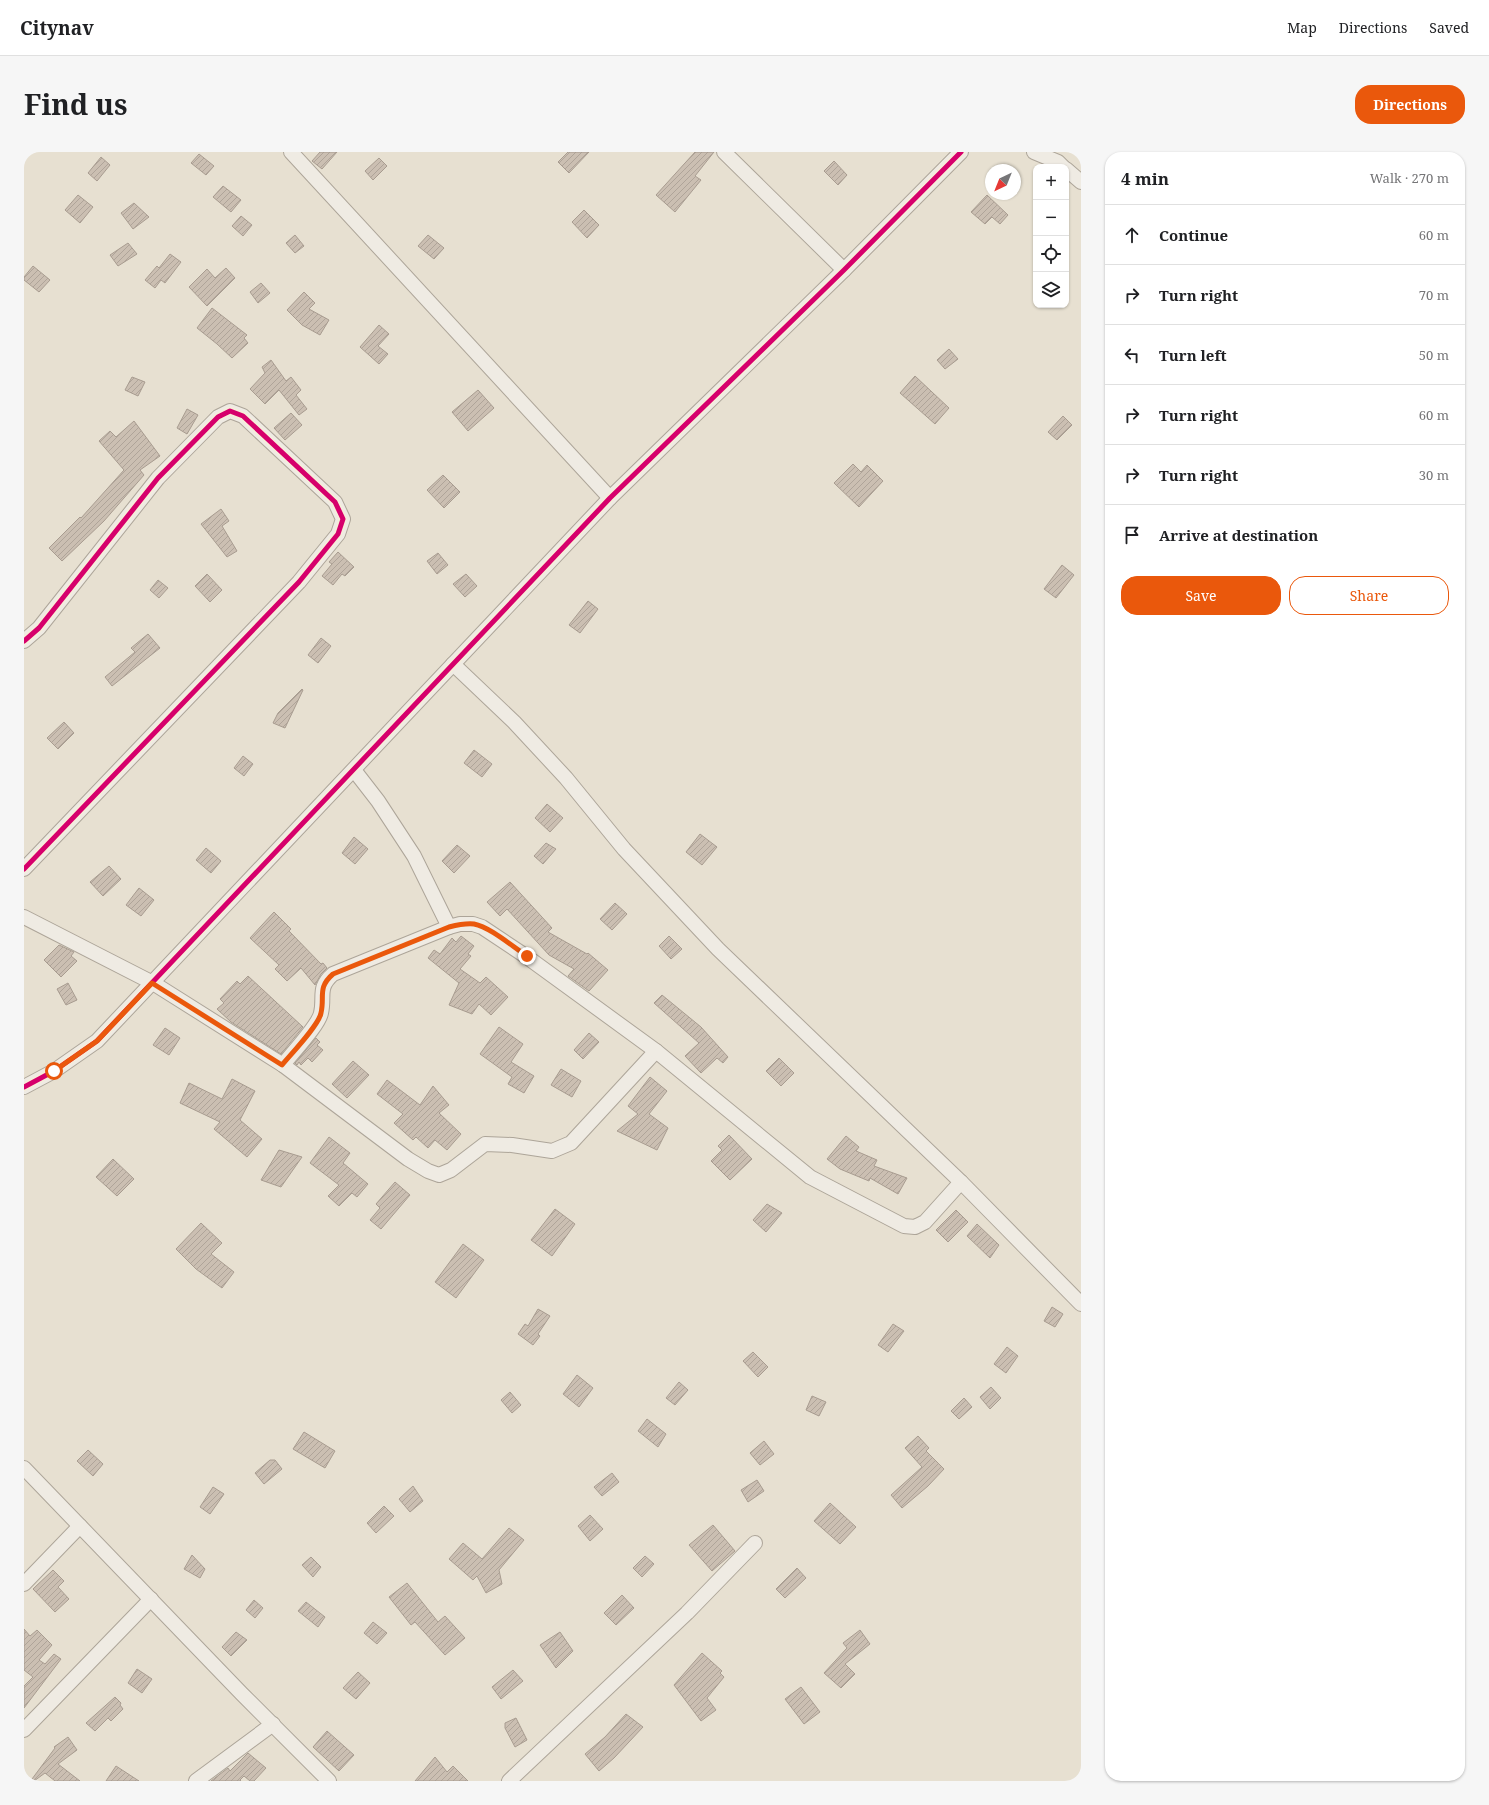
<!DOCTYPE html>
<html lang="en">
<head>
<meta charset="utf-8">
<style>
	:root { --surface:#fff; --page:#f6f6f6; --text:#202124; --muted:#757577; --line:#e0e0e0; --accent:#ea580c }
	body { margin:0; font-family:"Noto Serif",serif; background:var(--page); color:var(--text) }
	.controls { position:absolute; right:12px; top:12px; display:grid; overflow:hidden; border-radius:8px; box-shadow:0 1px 3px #0004 }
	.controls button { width:36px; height:36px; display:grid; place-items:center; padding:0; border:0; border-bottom:1px solid var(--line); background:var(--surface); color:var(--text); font:20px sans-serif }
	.compass { position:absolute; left:961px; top:12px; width:36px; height:36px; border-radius:50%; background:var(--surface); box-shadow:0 1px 3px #0004; rotate:223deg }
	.stop { position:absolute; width:12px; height:12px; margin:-9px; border:3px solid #ea580c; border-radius:50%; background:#fff }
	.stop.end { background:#ea580c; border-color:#fff; box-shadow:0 1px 4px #0008 }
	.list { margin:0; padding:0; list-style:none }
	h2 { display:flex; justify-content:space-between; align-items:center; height:52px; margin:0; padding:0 16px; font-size:17px }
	h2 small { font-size:13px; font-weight:400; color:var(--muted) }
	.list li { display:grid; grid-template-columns:26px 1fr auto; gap:12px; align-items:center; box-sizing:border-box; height:60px; padding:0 16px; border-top:1px solid var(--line) }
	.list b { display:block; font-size:15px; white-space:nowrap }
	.list em { font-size:13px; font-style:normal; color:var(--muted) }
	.actions { display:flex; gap:8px; padding:12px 16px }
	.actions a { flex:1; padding:9px 0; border:1px solid var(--accent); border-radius:16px; text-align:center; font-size:14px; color:var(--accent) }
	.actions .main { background:var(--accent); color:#fff }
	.icon { flex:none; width:22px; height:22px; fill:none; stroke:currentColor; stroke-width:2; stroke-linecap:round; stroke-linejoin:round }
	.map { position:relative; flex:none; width:1057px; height:1629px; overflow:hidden; border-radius:16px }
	header { display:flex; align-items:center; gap:24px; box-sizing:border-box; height:56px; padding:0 20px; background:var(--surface); border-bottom:1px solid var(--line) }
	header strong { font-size:19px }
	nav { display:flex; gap:22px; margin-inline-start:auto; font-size:14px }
	.intro { display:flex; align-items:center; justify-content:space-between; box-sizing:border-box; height:96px; padding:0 24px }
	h1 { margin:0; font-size:28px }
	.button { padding:10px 18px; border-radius:16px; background:var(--accent); color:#fff; font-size:14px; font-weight:700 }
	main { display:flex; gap:24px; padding:0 24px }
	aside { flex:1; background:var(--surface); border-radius:16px; box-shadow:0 1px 3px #0004 }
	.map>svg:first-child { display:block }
	.building { fill:url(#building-hatch); stroke:#a89c90 }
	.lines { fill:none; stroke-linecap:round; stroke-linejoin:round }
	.minor-casing { stroke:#ada599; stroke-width:16 }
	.minor { stroke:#efebe3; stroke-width:14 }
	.cycleway-casing { stroke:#f7eed8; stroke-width:8 }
	.cycleway { stroke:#d6006c; stroke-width:5 }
	.route { stroke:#ea580c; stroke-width:5 }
</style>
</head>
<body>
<header>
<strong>Citynav</strong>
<nav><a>Map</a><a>Directions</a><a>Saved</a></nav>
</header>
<div class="intro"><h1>Find us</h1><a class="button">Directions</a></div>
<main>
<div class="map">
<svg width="1057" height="1629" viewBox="0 0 1057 1629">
	<defs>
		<pattern id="building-hatch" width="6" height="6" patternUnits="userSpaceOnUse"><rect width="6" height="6" fill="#cbbfb2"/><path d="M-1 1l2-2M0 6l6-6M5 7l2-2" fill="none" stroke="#afa499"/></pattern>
	</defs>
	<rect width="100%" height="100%" fill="#e7e0d1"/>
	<g class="building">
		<path d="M 296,0 L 313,0 L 298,17 L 288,9 Z"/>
		<path d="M 544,0 L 565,0 L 545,21 L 534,10 Z"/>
		<path d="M 671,0 L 690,0 L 671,24 L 677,28 L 651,60 L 632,43 Z"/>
		<path d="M 175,2 L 190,14 L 182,23 L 167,11 Z"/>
		<path d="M 77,5 L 86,13 L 73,29 L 64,21 Z"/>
		<path d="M 355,6 L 363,14 L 349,28 L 341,19 Z"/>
		<path d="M 810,9 L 823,23 L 814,33 L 800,19 Z"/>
		<path d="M 199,34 L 217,48 L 207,60 L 189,45 Z"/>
		<path d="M 54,43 L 69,55 L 56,71 L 41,58 Z"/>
		<path d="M 963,43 L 984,63 L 976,72 L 968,65 L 961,72 L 947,60 Z"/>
		<path d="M 110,51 L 125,65 L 109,77 L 97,61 Z"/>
		<path d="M 560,58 L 575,73 L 563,86 L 548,70 Z"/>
		<path d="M 217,64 L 228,73 L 219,84 L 208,74 Z"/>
		<path d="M 271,83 L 280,94 L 271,101 L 262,91 Z"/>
		<path d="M 404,83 L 420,96 L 410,107 L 394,94 Z"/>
		<path d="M 104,91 L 113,102 L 94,114 L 86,103 Z"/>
		<path d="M 146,102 L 157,110 L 141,131 L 137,128 L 131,136 L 121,128 L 133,114 L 135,116 Z"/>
		<path d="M 9,114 L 26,128 L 15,140 L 0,128 L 0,125 Z"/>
		<path d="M 202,116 L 211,126 L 183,154 L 165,135 L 183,117 L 191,126 Z"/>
		<path d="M 237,131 L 246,141 L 234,151 L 226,140 Z"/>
		<path d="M 280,140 L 291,151 L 285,157 L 305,168 L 296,183 L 278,173 L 263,158 Z"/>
		<path d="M 188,156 L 223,183 L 220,186 L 224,191 L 208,206 L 193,192 L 173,176 Z"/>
		<path d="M 355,173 L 365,182 L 354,194 L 364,202 L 355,212 L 336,195 Z"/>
		<path d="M 925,197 L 934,207 L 921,217 L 913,208 Z"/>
		<path d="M 247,208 L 262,229 L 267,225 L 277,238 L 272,243 L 283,257 L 275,263 L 255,238 L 241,252 L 226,237 L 241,221 L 238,215 Z"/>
		<path d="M 891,224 L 925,256 L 911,272 L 876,241 Z"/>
		<path d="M 108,225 L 121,230 L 114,244 L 101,238 Z"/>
		<path d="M 454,238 L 470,256 L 444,279 L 428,260 Z"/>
		<path d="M 163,257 L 174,263 L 163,282 L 153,276 Z"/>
		<path d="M 267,261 L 278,273 L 261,288 L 250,276 Z"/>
		<path d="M 1039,264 L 1048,273 L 1033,288 L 1024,280 Z"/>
		<path d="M 110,269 L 136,304 L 116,318 L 120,323 L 80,369 L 38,409 L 25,396 L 56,365 L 57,366 L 100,318 L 75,289 L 86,279 L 92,285 Z"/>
		<path d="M 829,312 L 837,320 L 843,313 L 859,329 L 835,355 L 810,331 Z"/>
		<path d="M 419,323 L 436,340 L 420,356 L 403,338 Z"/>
		<path d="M 197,357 L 205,369 L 198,374 L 213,399 L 203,405 L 177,372 Z"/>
		<path d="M 314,400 L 330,415 L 321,424 L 318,422 L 309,433 L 298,424 L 308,412 L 305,410 Z"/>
		<path d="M 414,401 L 424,413 L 413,422 L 403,409 Z"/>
		<path d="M 1038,413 L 1050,423 L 1032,446 L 1020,437 Z"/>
		<path d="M 183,422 L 198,438 L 186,450 L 171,434 Z"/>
		<path d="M 442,422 L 453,434 L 441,445 L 429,432 Z"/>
		<path d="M 134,428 L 144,436 L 135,446 L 126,438 Z"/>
		<path d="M 564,449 L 574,457 L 556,481 L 545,473 Z"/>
		<path d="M 124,482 L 136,496 L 88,534 L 81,525 L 111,500 L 107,496 Z"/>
		<path d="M 297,486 L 307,494 L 294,511 L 284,503 Z"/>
		<path d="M 278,537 L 279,538 L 261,576 L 249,571 L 254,561 Z"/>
		<path d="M 40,570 L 50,581 L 34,597 L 23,586 Z"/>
		<path d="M 450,598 L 468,612 L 458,625 L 440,611 Z"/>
		<path d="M 219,604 L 229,612 L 220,624 L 210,616 Z"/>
		<path d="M 523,652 L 539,666 L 526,680 L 511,666 Z"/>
		<path d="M 676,682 L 693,695 L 678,713 L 662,700 Z"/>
		<path d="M 330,685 L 344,697 L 331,712 L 318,701 Z"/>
		<path d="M 522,691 L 532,697 L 519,712 L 510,704 Z"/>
		<path d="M 433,693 L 446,704 L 430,721 L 418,709 Z"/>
		<path d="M 182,696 L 197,709 L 187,721 L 172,708 Z"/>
		<path d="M 85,714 L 97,727 L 79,744 L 66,730 Z"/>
		<path d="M 486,730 L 528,776 L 524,780 L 563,802 L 564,801 L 584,818 L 565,839 L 544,824 L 550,817 L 525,803 L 483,757 L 476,764 L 463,750 Z"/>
		<path d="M 115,736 L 130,748 L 117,764 L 102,753 Z"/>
		<path d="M 591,751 L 603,762 L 588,778 L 576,767 Z"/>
		<path d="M 250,760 L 267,777 L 265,779 L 297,812 L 299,811 L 303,816 L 297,822 L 291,833 L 277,816 L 263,829 L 251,817 L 255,813 L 226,786 Z"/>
		<path d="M 437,784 L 450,794 L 444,802 L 447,804 L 436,817 L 456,831 L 462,825 L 484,845 L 467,863 L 455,852 L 448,862 L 425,853 L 435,831 L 404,806 L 410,798 L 416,802 L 428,786 L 432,790 Z"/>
		<path d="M 645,784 L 658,797 L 647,807 L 635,794 Z"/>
		<path d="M 35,793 L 50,800 L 47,804 L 53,809 L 37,825 L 20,808 Z"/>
		<path d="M 224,824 L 279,875 L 257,902 L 207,870 L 193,857 L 200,851 L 196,847 L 213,829 L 216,832 Z"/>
		<path d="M 44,831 L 53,848 L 42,853 L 33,837 Z"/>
		<path d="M 638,843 L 677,875 L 704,905 L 699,911 L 693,906 L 677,921 L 661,904 L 675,891 L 630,851 Z"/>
		<path d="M 475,875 L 499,892 L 487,910 L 510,924 L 500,941 L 484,932 L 488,925 L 456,902 Z"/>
		<path d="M 141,876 L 156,886 L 145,903 L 129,893 Z"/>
		<path d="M 565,881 L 575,890 L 559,907 L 550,898 Z"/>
		<path d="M 292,886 L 296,890 L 293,893 L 299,898 L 288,910 L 284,906 L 277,913 L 275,910 L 273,913 L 271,911 Z"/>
		<path d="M 755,906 L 770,921 L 757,934 L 742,919 Z"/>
		<path d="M 329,909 L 345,923 L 323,946 L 308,932 Z"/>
		<path d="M 537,917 L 557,929 L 548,945 L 527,933 Z"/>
		<path d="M 626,925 L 643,939 L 625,962 L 644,976 L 633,998 L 593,979 L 614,962 L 604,954 Z"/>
		<path d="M 208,927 L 231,939 L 216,968 L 238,987 L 223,1005 L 190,977 L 196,970 L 156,951 L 165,931 L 198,947 Z"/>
		<path d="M 363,928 L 396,953 L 409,934 L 425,953 L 415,961 L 437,982 L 423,998 L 411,988 L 404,996 L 392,985 L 389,988 L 370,971 L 379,962 L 353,942 Z"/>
		<path d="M 705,983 L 728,1007 L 706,1028 L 687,1009 L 698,998 L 694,994 Z"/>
		<path d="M 822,984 L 835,995 L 832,999 L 853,1008 L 850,1014 L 883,1026 L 874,1042 L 846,1026 L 845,1029 L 816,1017 L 803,1007 Z"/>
		<path d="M 305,985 L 326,1001 L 319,1011 L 344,1032 L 333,1045 L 328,1041 L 315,1054 L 304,1044 L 315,1033 L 286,1011 Z"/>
		<path d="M 255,998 L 278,1005 L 257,1035 L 237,1028 Z"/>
		<path d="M 89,1007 L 110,1027 L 93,1044 L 72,1025 Z"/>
		<path d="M 371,1030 L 386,1043 L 357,1077 L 346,1068 L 356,1056 L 352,1052 Z"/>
		<path d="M 743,1052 L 758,1061 L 742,1080 L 729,1068 Z"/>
		<path d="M 531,1057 L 551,1072 L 528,1104 L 507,1088 Z"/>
		<path d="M 932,1058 L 944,1070 L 924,1090 L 912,1078 Z"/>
		<path d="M 177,1071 L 198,1091 L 187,1102 L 210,1120 L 198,1136 L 172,1117 L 152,1097 Z"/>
		<path d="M 953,1072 L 975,1093 L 966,1106 L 943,1084 Z"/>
		<path d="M 439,1092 L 460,1108 L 432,1146 L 411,1130 Z"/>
		<path d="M 1028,1155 L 1039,1162 L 1031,1175 L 1020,1169 Z"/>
		<path d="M 514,1157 L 526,1164 L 514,1182 L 516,1184 L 509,1193 L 494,1182 L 501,1172 L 504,1174 Z"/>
		<path d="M 869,1172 L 880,1179 L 864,1200 L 854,1193 Z"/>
		<path d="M 983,1195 L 994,1204 L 982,1221 L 970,1212 Z"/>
		<path d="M 729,1200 L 744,1215 L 734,1225 L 719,1209 Z"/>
		<path d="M 553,1223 L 569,1236 L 555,1255 L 539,1242 Z"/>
		<path d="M 655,1230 L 664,1238 L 651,1253 L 642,1246 Z"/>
		<path d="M 967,1235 L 977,1246 L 966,1257 L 956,1245 Z"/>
		<path d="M 486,1240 L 497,1253 L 488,1261 L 477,1248 Z"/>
		<path d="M 788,1244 L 802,1250 L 795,1264 L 782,1258 Z"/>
		<path d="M 940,1246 L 948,1255 L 935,1267 L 927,1259 Z"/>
		<path d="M 623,1267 L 642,1282 L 634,1295 L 614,1279 Z"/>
		<path d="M 280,1280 L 311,1299 L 301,1316 L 269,1297 Z"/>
		<path d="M 894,1284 L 905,1296 L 902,1299 L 920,1317 L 904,1334 L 878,1356 L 867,1343 L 898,1315 L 881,1296 Z"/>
		<path d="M 740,1289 L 750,1302 L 736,1313 L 726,1301 Z"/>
		<path d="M 64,1298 L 79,1312 L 69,1324 L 53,1309 Z"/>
		<path d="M 246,1308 L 251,1308 L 258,1317 L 240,1332 L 231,1321 Z"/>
		<path d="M 588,1321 L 595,1330 L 578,1344 L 570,1335 Z"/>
		<path d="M 733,1328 L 740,1339 L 724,1350 L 717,1338 Z"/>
		<path d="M 389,1334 L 399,1349 L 386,1360 L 375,1347 Z"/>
		<path d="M 189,1335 L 200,1342 L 186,1362 L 176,1355 Z"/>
		<path d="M 806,1351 L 832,1375 L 816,1392 L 790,1369 Z"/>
		<path d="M 360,1354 L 370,1364 L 352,1381 L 343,1371 Z"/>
		<path d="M 566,1363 L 579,1377 L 566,1389 L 554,1374 Z"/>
		<path d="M 689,1373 L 711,1399 L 688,1419 L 665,1393 Z"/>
		<path d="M 485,1376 L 500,1388 L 475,1418 L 478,1432 L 462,1441 L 453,1424 L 449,1428 L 425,1407 L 439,1391 L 458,1407 Z"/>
		<path d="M 168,1403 L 181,1417 L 176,1426 L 160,1417 Z"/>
		<path d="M 621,1404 L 630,1412 L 618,1425 L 609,1416 Z"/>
		<path d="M 287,1405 L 297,1415 L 289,1425 L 278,1413 Z"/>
		<path d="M 773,1416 L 782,1426 L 761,1446 L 752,1437 Z"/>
		<path d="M 29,1418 L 40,1429 L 34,1435 L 45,1447 L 31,1460 L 9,1437 Z"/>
		<path d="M 383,1431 L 414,1470 L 421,1464 L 441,1486 L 421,1503 L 391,1470 L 387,1473 L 365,1445 Z"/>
		<path d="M 598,1443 L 610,1456 L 592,1473 L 580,1461 Z"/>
		<path d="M 230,1448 L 239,1456 L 231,1466 L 222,1458 Z"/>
		<path d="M 282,1450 L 301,1465 L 294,1475 L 274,1459 Z"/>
		<path d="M 349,1470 L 363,1481 L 353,1492 L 340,1481 Z"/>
		<path d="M 0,1477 L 6,1484 L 13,1478 L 28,1493 L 15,1508 L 21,1512 L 30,1502 L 37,1507 L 0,1556 L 0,1534 L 9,1525 L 0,1518 Z"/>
		<path d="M 836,1478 L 846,1492 L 821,1512 L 831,1522 L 817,1536 L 800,1521 L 823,1496 L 819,1491 Z"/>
		<path d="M 212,1480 L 223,1488 L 207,1504 L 198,1495 Z"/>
		<path d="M 536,1480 L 549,1499 L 532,1516 L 516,1493 Z"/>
		<path d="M 678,1501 L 698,1519 L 696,1521 L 700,1525 L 683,1546 L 692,1558 L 677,1569 L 650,1533 Z"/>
		<path d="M 113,1517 L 128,1527 L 118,1541 L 104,1531 Z"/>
		<path d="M 489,1518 L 499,1529 L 477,1547 L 468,1535 Z"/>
		<path d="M 334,1520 L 346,1531 L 332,1547 L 319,1536 Z"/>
		<path d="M 777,1535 L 796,1560 L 780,1572 L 761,1547 Z"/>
		<path d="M 91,1545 L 97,1551 L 96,1553 L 99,1557 L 87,1569 L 84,1566 L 71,1579 L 62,1571 Z"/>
		<path d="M 602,1562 L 619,1575 L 590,1606 L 575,1619 L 561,1602 L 581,1585 Z"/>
		<path d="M 492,1566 L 503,1588 L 491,1595 L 481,1576 L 481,1571 Z"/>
		<path d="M 303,1579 L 330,1603 L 315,1619 L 289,1595 Z"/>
		<path d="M 44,1585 L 53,1598 L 34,1612 L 56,1629 L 31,1629 L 21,1621 L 10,1629 L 8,1627 L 31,1596 L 30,1595 Z"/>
		<path d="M 224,1601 L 242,1616 L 230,1629 L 226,1629 L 220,1624 L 216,1628 L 217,1629 L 187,1629 L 204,1616 L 206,1619 Z"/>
		<path d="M 411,1605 L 423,1620 L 429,1614 L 444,1629 L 391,1629 Z"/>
		<path d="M 92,1614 L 115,1629 L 82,1629 Z"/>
	</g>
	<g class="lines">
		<defs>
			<g id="minor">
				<path d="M 267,0 L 586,346"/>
				<path d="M 700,0 L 820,118"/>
				<path d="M 1010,0 L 1034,10 L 1039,15"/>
				<path d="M 1042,17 L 1057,30"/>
				<path d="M 0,489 L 15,476 L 134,326 L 194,265 L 206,259 L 219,264 L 311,350 L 319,367 L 314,382 L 275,430 L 0,717"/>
				<path d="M 429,512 L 490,570 L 542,626 L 600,697 L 694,797 L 937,1030 L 1057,1152"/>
				<path d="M 330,618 L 354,649 L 390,704 L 425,775"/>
				<path d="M 0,765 L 129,831 L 259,913 L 384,1007 L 404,1019 L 415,1023 L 427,1018 L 461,992 L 488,993 L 528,999 L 547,991 L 632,899"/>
				<path d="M 259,913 C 267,902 295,873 297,861 C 301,844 293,836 309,822 L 425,775 L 436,772 L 449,772 L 458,775 L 503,805 L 632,899 L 786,1025 L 880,1074 L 891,1075 L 901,1070 L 937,1030"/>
				<path d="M 0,935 L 30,919 L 73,889 L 586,346 L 820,118 L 937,0"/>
				<path d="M 0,1316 L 218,1542 L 305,1629"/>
				<path d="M 0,1432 L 56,1374"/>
				<path d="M 0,1578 L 127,1447"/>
				<path d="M 172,1629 L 249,1572"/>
				<path d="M 485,1629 L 663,1461 L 731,1391"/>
			</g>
		</defs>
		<use href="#minor" class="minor-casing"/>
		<use href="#minor" class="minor"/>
		<defs>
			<g id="cycleway">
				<path d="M 0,489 L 15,476 L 134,326 L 194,265 L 206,259 L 219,264 L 311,350 L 319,367 L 314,382 L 275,430 L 0,717"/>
				<path d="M 0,935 L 30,919 L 73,889 L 586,346 L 820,118 L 937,0"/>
			</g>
		</defs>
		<use href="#cycleway" class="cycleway-casing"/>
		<use href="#cycleway" class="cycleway"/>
	</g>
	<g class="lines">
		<path class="route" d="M 30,919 L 73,889 L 128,831 L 258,913 C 267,902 295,873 297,861 C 301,844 293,836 309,822 L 425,775 C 433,773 441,771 450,772 C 466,775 489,795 503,804"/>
	</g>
</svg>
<div class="controls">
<button>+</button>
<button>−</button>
<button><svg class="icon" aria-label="locate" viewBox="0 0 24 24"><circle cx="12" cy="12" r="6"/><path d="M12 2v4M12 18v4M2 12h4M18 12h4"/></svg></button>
<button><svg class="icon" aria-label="layers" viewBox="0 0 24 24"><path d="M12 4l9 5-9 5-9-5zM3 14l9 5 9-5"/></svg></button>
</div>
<svg class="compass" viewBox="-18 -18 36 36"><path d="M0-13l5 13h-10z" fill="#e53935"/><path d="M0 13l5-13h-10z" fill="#757577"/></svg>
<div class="stop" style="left:30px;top:919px"></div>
<div class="stop end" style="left:503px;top:804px"></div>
</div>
<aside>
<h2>4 min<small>Walk · 270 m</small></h2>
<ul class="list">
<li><svg class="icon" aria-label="ahead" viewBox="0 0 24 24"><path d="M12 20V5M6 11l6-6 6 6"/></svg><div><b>Continue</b></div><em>60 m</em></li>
<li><svg class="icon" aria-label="right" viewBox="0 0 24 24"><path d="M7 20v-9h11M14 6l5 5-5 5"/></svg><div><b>Turn right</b></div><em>70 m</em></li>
<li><svg class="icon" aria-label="left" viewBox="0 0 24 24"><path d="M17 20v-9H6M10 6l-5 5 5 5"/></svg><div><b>Turn left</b></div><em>50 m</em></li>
<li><svg class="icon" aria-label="right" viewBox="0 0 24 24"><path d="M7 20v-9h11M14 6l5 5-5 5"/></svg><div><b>Turn right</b></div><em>60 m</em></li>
<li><svg class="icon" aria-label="right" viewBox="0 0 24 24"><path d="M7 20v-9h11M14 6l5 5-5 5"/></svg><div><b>Turn right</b></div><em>30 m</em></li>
<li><svg class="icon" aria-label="arrive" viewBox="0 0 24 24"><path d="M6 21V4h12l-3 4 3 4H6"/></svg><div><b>Arrive at destination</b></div></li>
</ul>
<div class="actions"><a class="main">Save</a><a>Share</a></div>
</aside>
</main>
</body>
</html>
